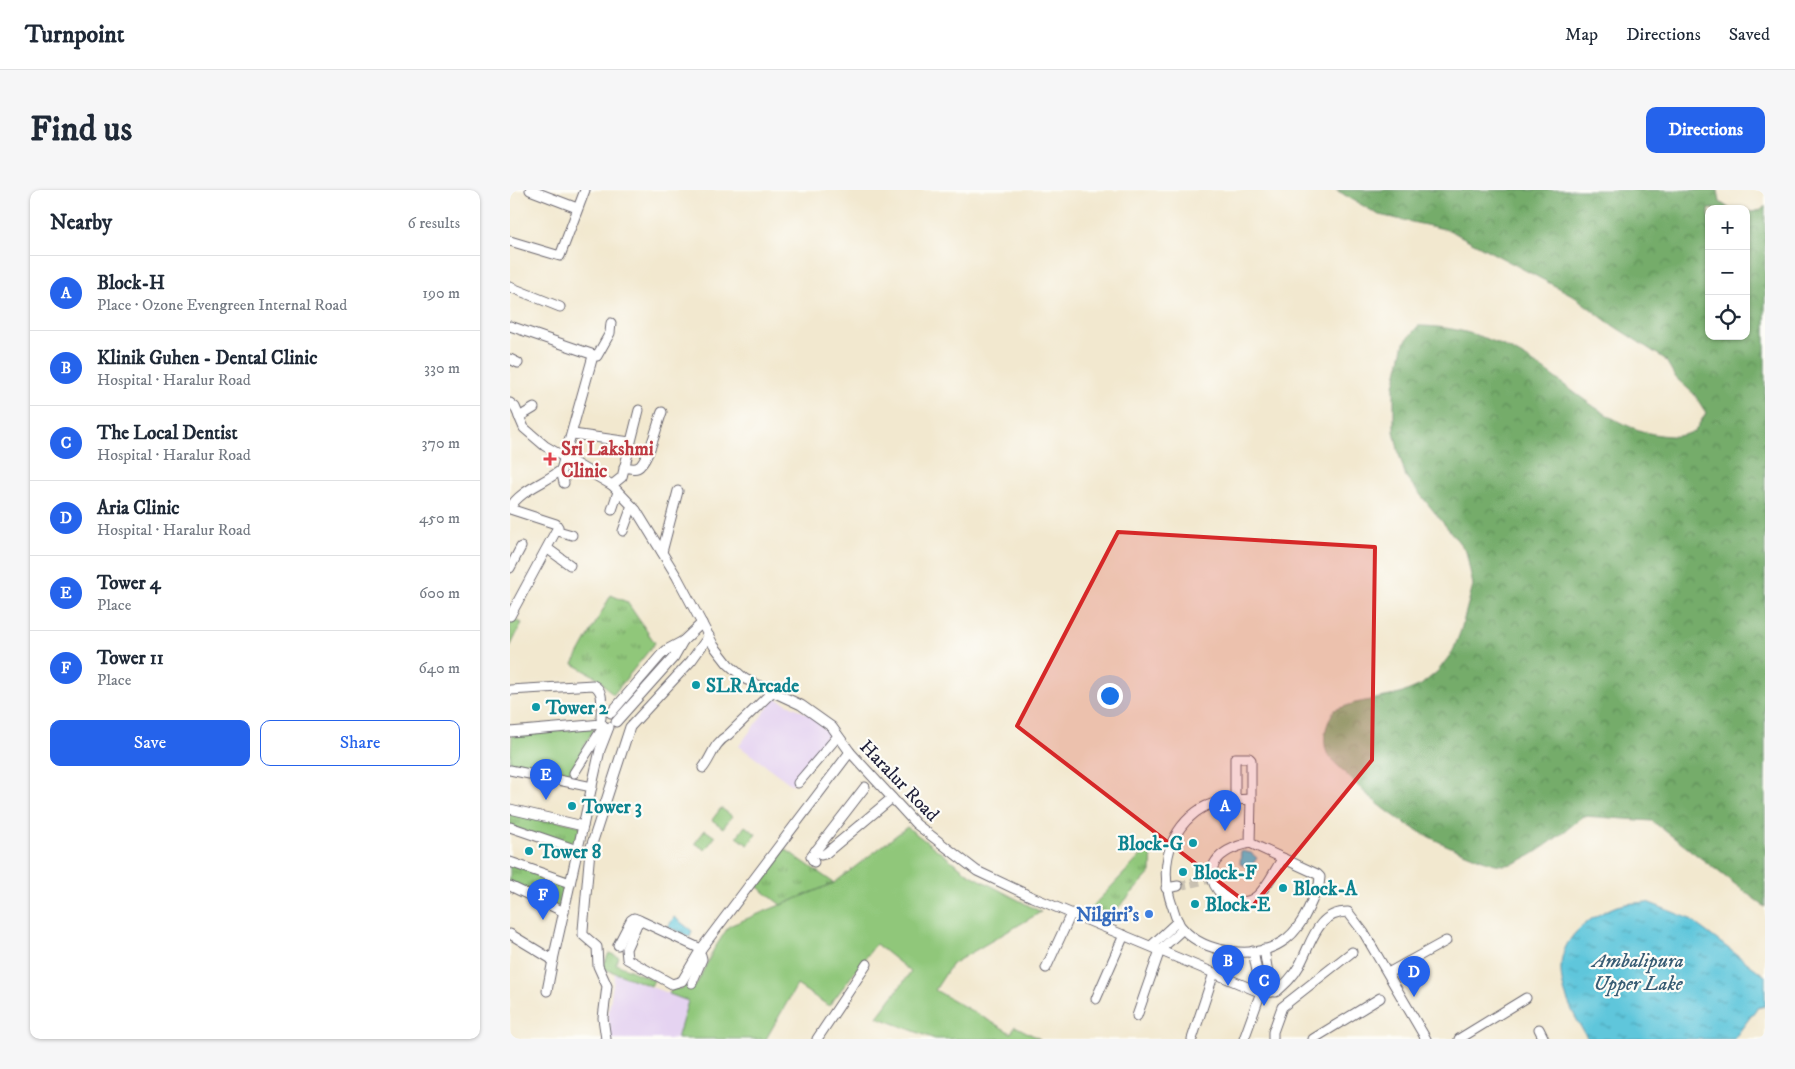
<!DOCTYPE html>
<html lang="en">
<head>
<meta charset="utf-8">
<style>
	:root { --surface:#fff; --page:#f6f6f7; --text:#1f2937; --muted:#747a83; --line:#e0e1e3; --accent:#2563eb }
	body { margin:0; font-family:"IM FELL DW Pica",serif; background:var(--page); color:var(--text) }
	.controls { position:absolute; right:15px; top:15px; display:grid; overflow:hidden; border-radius:10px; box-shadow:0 1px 4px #0004 }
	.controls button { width:45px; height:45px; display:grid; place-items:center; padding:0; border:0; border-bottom:1px solid var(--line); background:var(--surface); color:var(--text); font:25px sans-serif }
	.you { position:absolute; left:599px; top:505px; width:18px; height:18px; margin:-12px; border:4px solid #fff; border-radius:50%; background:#1a73e8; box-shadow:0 0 0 8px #1a73e833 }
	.badge { display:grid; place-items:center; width:32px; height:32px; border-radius:50%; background:var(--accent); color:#fff; font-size:16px; font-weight:700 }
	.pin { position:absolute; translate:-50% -41px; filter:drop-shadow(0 1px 2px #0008) }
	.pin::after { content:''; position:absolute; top:26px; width:18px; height:15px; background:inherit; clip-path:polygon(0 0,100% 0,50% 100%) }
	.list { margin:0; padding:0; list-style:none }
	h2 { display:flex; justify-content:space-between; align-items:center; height:65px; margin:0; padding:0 20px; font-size:21px }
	h2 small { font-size:16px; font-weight:400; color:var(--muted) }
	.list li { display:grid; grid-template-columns:32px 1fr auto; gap:15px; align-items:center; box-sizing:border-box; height:75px; padding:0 20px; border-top:1px solid var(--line) }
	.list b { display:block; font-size:19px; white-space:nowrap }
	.list p { margin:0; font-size:16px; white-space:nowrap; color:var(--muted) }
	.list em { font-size:16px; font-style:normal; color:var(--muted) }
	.actions { display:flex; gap:10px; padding:15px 20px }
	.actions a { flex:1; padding:11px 0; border:1px solid var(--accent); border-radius:10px; text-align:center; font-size:18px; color:var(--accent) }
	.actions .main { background:var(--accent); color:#fff }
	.icon { flex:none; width:28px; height:28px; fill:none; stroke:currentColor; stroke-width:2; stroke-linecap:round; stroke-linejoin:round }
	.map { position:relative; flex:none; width:1255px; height:849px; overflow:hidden; border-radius:10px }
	header { display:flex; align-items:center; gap:30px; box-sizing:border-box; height:70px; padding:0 25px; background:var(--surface); border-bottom:1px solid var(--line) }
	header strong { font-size:24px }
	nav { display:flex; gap:28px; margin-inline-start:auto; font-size:18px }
	.intro { display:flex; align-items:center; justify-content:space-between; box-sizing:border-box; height:120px; padding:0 30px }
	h1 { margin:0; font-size:35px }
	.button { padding:12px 22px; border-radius:10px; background:var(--accent); color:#fff; font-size:18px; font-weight:700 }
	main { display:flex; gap:30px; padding:0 30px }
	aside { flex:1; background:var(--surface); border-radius:10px; box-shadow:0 1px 4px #0004 }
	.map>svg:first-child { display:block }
	.built { fill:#e5d3f1 }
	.green { fill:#90c77a; stroke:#59745a }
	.forest { fill:url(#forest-crowns); stroke:#4b6752 }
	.park { fill:url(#park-tufts); stroke:#59745a }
	.water { fill:url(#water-ripples); stroke:#40748b }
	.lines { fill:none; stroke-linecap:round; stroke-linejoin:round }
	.minor-tunnel { stroke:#c8c0b1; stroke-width:9; stroke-dasharray:9 4.5; stroke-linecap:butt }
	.minor-casing { stroke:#6b676f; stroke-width:11 }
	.minor { stroke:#fff; stroke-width:9 }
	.marked { fill:#d62828; fill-opacity:0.2; stroke:#d62828; stroke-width:4; stroke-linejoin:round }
	.health-dot { fill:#e0444e; stroke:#fdfcf7; stroke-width:2 }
	.culture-dot { fill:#0f9aa8; stroke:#fdfcf7; stroke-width:2 }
	.shop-dot { fill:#3f7fe0; stroke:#fdfcf7; stroke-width:2 }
	.labels { text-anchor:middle; stroke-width:4.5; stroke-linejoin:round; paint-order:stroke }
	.health-label { font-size:19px; font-weight:bold; fill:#be3a42; stroke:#fdfcf7; text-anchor:start }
	.culture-label { font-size:19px; font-weight:bold; fill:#0d838f; stroke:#fdfcf7; text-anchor:start }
	.street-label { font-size:19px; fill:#22223b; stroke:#fdfcf7 }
	.shop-label { font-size:19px; font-weight:bold; fill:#366cbe; stroke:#fdfcf7; text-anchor:end }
	.water-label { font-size:20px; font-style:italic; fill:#375b73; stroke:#fdfcf7 }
</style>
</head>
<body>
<header>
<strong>Turnpoint</strong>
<nav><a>Map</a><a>Directions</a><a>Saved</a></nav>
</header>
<div class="intro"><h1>Find us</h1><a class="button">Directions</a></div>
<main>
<aside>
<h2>Nearby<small>6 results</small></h2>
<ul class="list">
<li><span class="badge">A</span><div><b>Block-H</b><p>Place · Ozone Evengreen Internal Road</p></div><em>190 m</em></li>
<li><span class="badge">B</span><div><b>Klinik Guhen - Dental Clinic</b><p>Hospital · Haralur Road</p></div><em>330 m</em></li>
<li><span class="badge">C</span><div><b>The Local Dentist</b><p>Hospital · Haralur Road</p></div><em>370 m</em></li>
<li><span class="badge">D</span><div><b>Aria Clinic</b><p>Hospital · Haralur Road</p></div><em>450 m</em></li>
<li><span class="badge">E</span><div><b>Tower 4</b><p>Place</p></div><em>600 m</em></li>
<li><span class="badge">F</span><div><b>Tower 11</b><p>Place</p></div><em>640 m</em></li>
</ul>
<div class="actions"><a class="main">Save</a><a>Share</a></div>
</aside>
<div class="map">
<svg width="1255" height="849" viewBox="0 0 1255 849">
	<defs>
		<pattern id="forest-crowns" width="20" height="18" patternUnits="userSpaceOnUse" patternTransform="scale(1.25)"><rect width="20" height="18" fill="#74ac6a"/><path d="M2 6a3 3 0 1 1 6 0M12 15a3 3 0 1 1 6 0" fill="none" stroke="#5f8c58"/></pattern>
		<pattern id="park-tufts" width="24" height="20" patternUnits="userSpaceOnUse" patternTransform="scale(1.25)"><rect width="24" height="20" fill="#90c77a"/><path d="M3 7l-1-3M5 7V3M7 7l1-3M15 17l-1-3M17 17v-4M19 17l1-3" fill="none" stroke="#75a165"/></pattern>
		<pattern id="water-ripples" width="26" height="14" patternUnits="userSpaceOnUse" patternTransform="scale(1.25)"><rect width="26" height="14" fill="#5ec6db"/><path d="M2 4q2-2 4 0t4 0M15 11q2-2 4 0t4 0" fill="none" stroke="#4da0b3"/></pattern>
	</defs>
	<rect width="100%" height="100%" fill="#fdfcf7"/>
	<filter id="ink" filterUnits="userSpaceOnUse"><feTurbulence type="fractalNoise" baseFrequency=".02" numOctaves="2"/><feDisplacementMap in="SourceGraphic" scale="10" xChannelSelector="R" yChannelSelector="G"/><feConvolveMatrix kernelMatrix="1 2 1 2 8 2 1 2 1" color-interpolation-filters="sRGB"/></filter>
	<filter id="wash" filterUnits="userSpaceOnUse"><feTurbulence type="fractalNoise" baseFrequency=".0096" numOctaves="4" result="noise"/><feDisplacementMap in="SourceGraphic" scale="20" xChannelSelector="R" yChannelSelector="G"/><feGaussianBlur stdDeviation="1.12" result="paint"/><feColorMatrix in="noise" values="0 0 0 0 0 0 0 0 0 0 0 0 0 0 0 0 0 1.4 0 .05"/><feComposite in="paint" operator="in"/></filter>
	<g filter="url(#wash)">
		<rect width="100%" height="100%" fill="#f2e8cf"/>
		<g class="built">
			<path d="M 265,508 L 300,525 L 319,543 L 282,595 L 229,556 Z"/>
			<path d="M 105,783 L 178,811 L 167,849 L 101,849 L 98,825 Z"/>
		</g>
		<g class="green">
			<path d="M 0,428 L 12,433 L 0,457 Z"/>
			<path d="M 85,537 L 57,587 L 0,575 L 2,545 Z"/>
			<path d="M 211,618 L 222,626 L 213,638 L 202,630 Z"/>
			<path d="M 235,636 L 246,644 L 238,655 L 227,647 Z"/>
			<path d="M 397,637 L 459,684 L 531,722 L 442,774 L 425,800 L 501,843 L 505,836 L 530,849 L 425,849 L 367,827 L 401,782 L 366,754 L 319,816 L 287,795 L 256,849 L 167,849 L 178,811 L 159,804 L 162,798 L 171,799 L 178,794 L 185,797 L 204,759 L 219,736 L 324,693 Z"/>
			<path d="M 195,640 L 205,647 L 195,660 L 185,653 Z"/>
			<path d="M 99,763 L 109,767 L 106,774 L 144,790 L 141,796 L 92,778 Z"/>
		</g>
		<path class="forest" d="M 826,0 L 1208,0 L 1210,12 L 1220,19 L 1199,19 L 1199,146 L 1236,146 L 1236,23 L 1251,20 L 1255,16 L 1255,717 L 1142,631 L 1074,626 C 1057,639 1016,675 994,675 C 982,675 968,668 958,664 C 908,645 872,622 835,583 C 830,577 820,570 817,563 C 811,547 817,534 824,520 L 845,513 L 890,504 L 911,495 L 928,481 L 943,461 L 951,440 L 963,395 L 956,361 L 896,287 L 889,264 L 884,241 L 884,196 L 894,153 L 908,136 C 947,136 983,148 1016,168 C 1062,196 1105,245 1162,246 C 1169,247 1178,243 1184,242 L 1196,223 L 1184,204 L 1166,188 L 1155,169 L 1099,133 L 1064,106 L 939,40 L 869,25 Z"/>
		<g class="park">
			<path d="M 101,405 L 117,412 L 145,453 L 103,505 L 88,488 L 63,474 Z"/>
			<path d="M 0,620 L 71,636 L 66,659 L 0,636 Z"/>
			<path d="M 642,654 L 641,682 L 599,728 L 578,721 Z"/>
			<path d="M 272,657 L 324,693 L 271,715 L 244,694 Z"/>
			<path d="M 0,674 L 59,693 L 53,719 L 0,694 Z"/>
		</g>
		<g class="water">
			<path d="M 731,661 L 741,663 L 747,668 L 740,678 L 730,674 Z"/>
			<path d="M 1137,712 L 1178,728 L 1255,786 L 1255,816 L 1247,818 L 1224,849 L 1078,849 C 1066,829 1052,806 1051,781 C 1049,748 1079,727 1107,716 C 1116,713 1128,713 1137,712 Z"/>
			<path d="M 164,727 L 182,741 L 180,747 L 158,737 Z"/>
		</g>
	</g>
	<g filter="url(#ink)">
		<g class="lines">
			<path class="minor-tunnel" d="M 668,696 L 700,689"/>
			<defs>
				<g id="minor">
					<path d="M 20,0 L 67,18"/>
					<path d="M 0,51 L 50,66 L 75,0"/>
					<path d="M 0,97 L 50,117"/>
					<path d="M 0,136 L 87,166 L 100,143 L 101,133"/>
					<path d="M 0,169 L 8,173"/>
					<path d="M 0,213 L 5,217 L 14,238 L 35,256 L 102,295 L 126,320 L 167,387 L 204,456 L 218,474 L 235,489 L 291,515 L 322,537 L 340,562 L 406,634 L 467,681 L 522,707 L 747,801 L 766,802 C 775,794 783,787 789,776 C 802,753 806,722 838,722 L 854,743 L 916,849"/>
					<path d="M 9,227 L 24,218"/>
					<path d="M 63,244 L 120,252"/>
					<path d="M 114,277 C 120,278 126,280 130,276 C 140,267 147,235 152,222"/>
					<path d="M 51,280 L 54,293"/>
					<path d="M 102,295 L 112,287 L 129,220"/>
					<path d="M 0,318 C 10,300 35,293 51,280 L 83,166"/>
					<path d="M 0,319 L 46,334 L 48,337 L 0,426"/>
					<path d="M 102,320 L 108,302"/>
					<path d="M 48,341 L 62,345"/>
					<path d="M 113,341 L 122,316"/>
					<path d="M 38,359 L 60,375"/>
					<path d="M 152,362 L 168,301"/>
					<path d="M 0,378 L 11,357"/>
					<path d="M 0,500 L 83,495 C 95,500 91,516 91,528"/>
					<path d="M 101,523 L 151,465 L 158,459 L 173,451"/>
					<path d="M 106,532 L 164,467 L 173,451 L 192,433"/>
					<path d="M 0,542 L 92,534"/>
					<path d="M 193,578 C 203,565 203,554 218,545 L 262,502"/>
					<path d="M 0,580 L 82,597"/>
					<path d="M 64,583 L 94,536"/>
					<path d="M 288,593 L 328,546"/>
					<path d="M 741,609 L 740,653 L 807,684 L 810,687 L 809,695 C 800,714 792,740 772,752 C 744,770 695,763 673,739 C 667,733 665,725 663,718 C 650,684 655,646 686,622 C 701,610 722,610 741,609 Z"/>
					<path d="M 725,610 L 725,568 L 739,568 L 741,570 L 741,609"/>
					<path d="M 0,619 L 73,636"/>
					<path d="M 0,637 L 67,660"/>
					<path d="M 740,653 C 666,669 717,731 747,706 C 758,697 765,679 773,668"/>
					<path d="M 305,661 L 311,665 L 315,664 L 382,608"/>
					<path d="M 0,672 L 60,693"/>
					<path d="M 304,672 L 301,667 L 355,597"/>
					<path d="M 0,696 L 54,722"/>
					<path d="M 656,698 L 668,696"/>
					<path d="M 129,730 L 191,759 L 172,791 L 162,794 L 117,769 L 116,759 Z"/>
					<path d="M 0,744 L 43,770 L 90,560 L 99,537"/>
					<path d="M 108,755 L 121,730 L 124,728 L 129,730"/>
					<path d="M 641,756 L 668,731"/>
					<path d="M 191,759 L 340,562"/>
					<path d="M 754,759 L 761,802"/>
					<path d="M 536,778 L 561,724"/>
					<path d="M 878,783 L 936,751"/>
					<path d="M 182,793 L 192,769 L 191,765"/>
					<path d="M 37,801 L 43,770"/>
					<path d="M 586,809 L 614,745"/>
					<path d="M 627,826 L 650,760 L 673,739"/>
					<path d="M 1029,839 L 1034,849"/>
					<path d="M 96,849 L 93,828 L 97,796 L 88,776 L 87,757 L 73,745 L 73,740 L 80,660 L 120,537 L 181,471 L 199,446"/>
					<path d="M 307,849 L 357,774"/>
					<path d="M 682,849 L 704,783"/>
					<path d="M 734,849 L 751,802 L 743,761"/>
					<path d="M 763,849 L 763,842 L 772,817 L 842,762"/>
					<path d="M 803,849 L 870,808"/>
					<path d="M 949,849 L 1016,808"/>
				</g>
			</defs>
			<use href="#minor" class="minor-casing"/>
			<use href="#minor" class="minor"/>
		</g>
	</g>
	<path class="marked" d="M 608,342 L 865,357 L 862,570 L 742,717 L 507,536 Z"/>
	<path class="health-dot" d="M37.5 261.5h5v5h5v5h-5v5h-5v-5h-5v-5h5z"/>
	<g class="culture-dot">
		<circle cx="186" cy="495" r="5"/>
		<circle cx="26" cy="517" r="5"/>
		<circle cx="62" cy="616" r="5"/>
		<circle cx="683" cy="653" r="5"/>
		<circle cx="19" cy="661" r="5"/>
		<circle cx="673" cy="682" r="5"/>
		<circle cx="773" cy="698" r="5"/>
		<circle cx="685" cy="714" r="5"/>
	</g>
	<circle class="shop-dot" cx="639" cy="724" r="5"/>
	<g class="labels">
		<g class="health-label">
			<text x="51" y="265">Sri Lakshmi<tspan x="51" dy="22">Clinic</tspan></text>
		</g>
		<g class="culture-label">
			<text x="196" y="502">SLR Arcade</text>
			<text x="36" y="524">Tower 2</text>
			<text x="72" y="623">Tower 3</text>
			<text x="673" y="660" text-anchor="end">Block-G</text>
			<text x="29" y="668">Tower 8</text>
			<text x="683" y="689">Block-F</text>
			<text x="783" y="705">Block-A</text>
			<text x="695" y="721">Block-E</text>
		</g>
		<g class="street-label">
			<text transform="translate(390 590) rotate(46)" y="7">Haralur Road</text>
		</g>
		<g class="shop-label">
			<text x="629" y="731">Nilgiri's</text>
		</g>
		<g class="water-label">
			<text x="1128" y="777">Ambalipura<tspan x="1128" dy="23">Upper Lake</tspan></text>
		</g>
	</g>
</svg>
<div class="controls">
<button>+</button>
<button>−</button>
<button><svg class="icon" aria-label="locate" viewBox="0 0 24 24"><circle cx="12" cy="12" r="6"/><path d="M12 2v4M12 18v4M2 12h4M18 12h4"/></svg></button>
</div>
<div class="you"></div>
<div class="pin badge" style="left:715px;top:641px">A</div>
<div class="pin badge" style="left:718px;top:796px">B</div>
<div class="pin badge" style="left:754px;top:816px">C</div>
<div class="pin badge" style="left:904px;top:807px">D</div>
<div class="pin badge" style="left:36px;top:610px">E</div>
<div class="pin badge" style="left:33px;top:730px">F</div>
</div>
</main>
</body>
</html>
